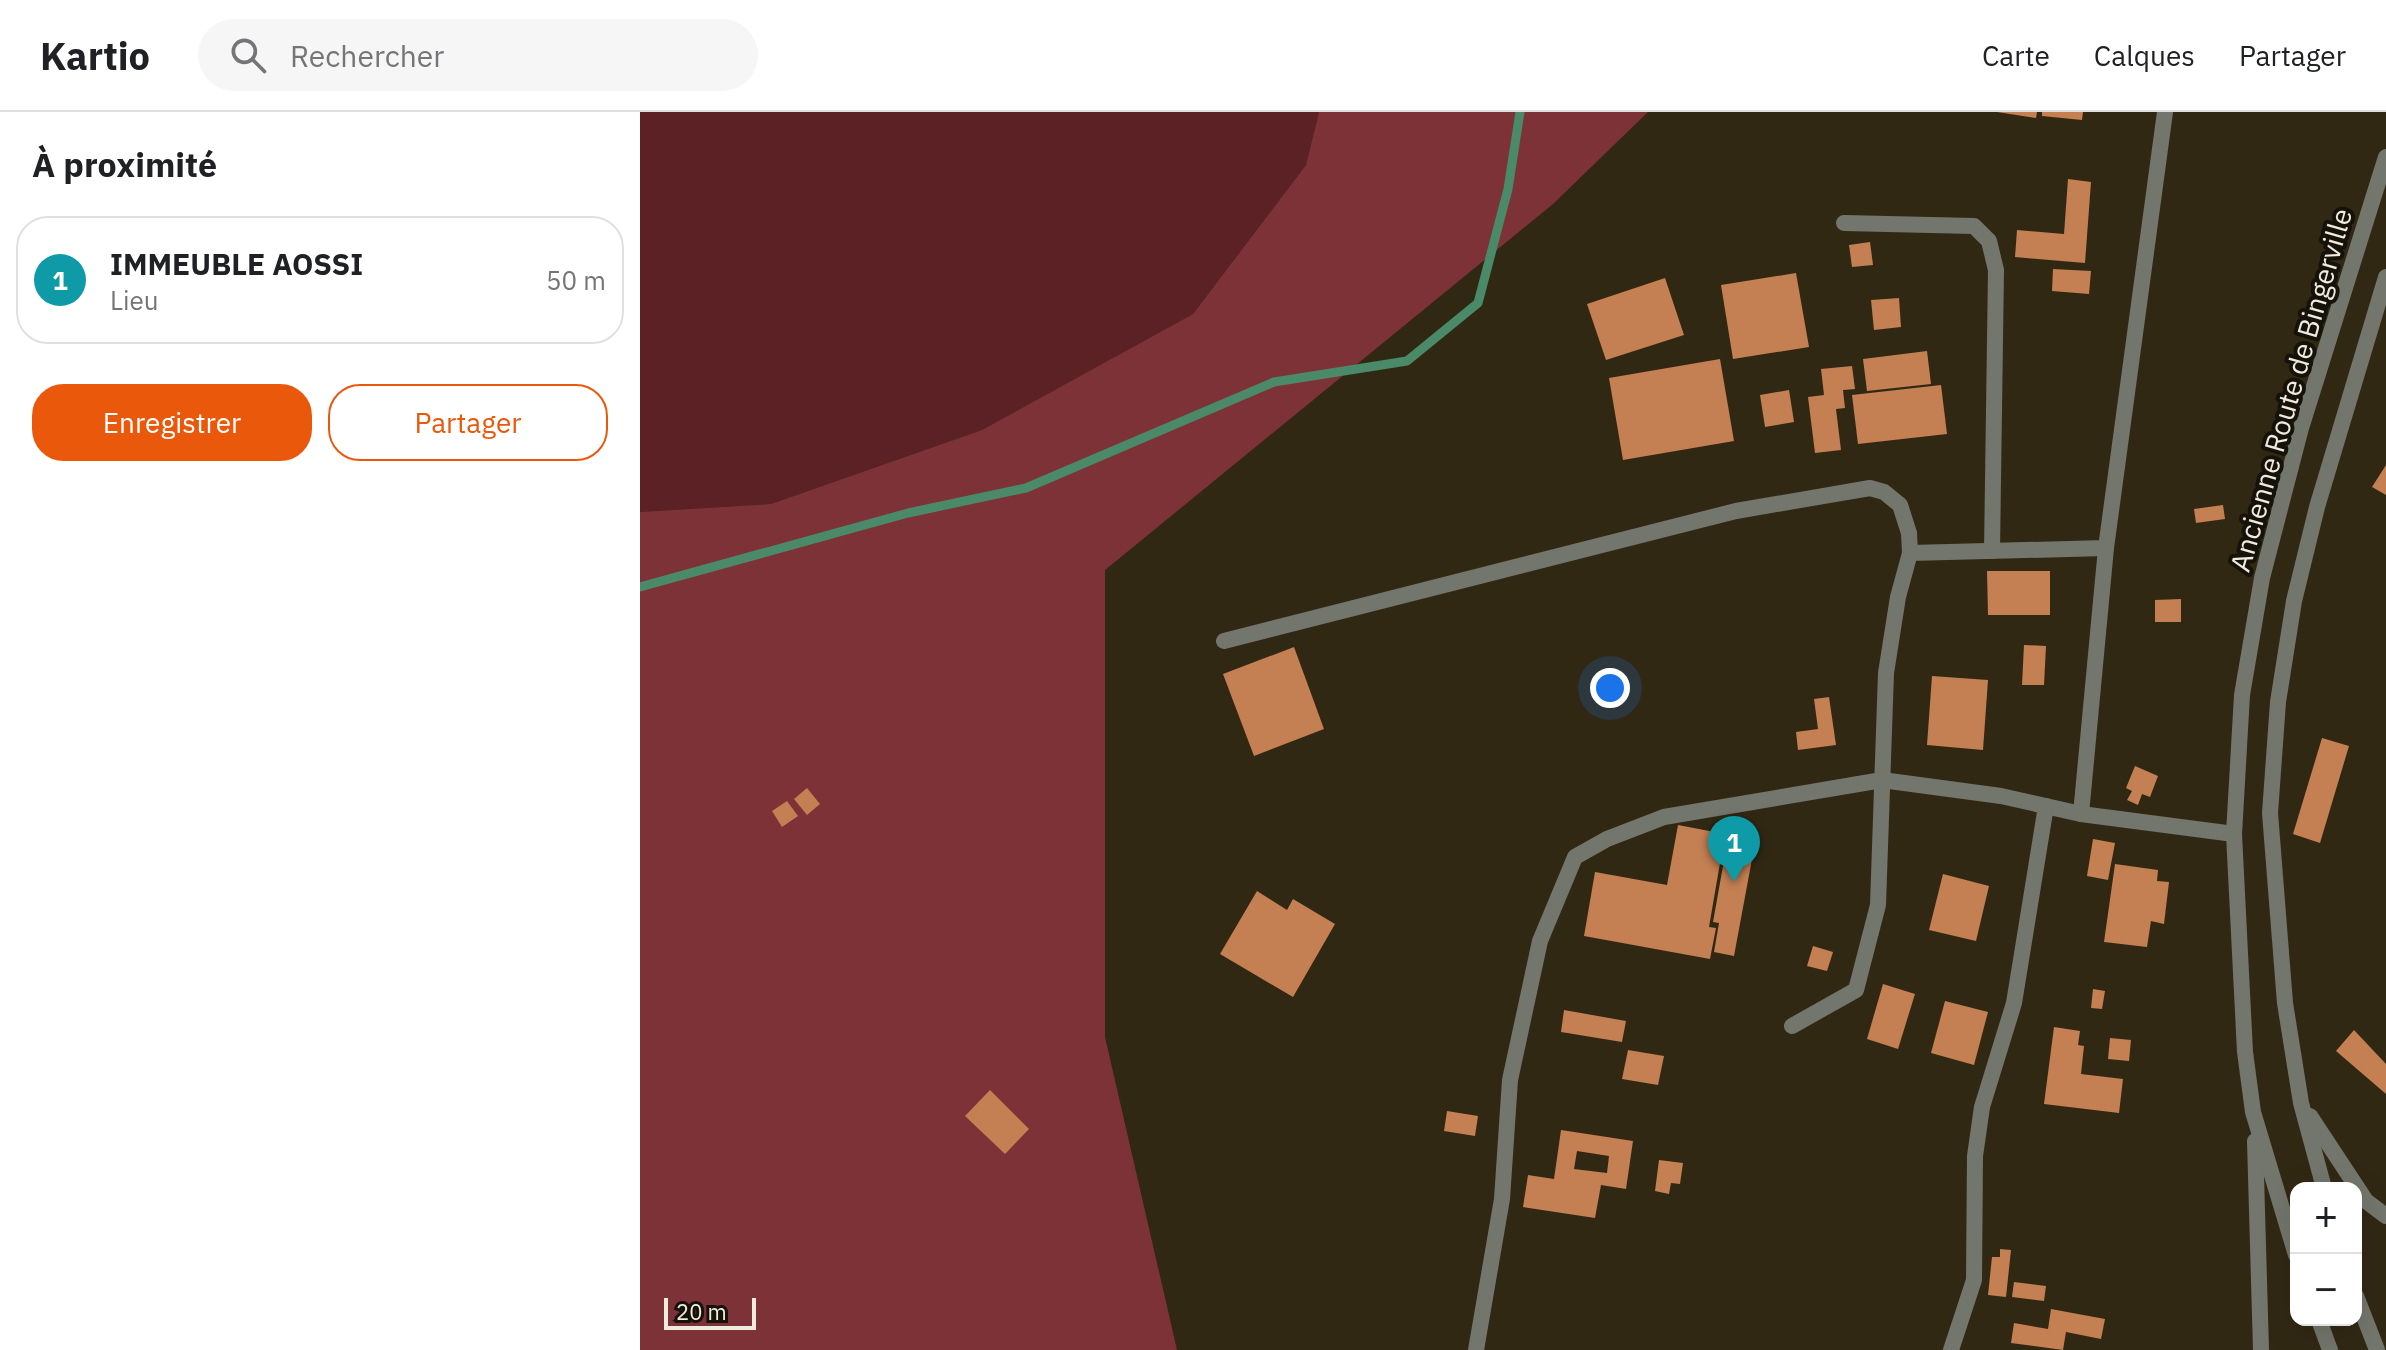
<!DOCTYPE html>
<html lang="fr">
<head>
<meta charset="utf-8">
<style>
	:root { --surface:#fff; --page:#f6f6f6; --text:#202124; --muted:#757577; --line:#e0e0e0; --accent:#ea580c }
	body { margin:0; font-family:"IBM Plex Sans",sans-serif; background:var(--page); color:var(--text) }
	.controls { position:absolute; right:24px; bottom:24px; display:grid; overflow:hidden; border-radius:16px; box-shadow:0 8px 32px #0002 }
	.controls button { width:72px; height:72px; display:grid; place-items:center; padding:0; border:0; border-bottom:2px solid var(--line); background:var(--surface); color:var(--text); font:40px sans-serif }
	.scale { position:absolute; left:24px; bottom:20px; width:92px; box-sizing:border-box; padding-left:8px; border:4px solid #f1ebdf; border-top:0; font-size:22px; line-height:28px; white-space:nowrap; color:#f1ebdf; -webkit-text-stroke:6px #151209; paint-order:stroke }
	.you { position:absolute; left:970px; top:576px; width:28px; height:28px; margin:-20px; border:6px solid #fff; border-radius:50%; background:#1a73e8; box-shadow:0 0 0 12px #1a73e833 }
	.badge { display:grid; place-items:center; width:52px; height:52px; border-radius:50%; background:var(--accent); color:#fff; font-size:26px; font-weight:700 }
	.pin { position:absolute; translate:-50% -66px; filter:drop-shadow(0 2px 4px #0008) }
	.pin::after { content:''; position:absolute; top:42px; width:28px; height:24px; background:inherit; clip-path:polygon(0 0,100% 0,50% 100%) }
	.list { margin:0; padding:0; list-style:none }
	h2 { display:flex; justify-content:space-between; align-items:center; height:104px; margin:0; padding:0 32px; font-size:34px }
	h2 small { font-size:26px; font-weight:400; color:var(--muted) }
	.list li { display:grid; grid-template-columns:52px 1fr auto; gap:24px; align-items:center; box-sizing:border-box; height:128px; margin:0 16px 16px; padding:0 16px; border:2px solid var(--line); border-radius:32px }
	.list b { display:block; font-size:30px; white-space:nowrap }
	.list p { margin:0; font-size:26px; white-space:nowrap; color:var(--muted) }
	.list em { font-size:26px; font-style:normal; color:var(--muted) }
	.actions { display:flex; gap:16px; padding:24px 32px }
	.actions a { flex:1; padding:18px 0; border:2px solid var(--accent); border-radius:32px; text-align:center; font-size:28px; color:var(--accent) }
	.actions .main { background:var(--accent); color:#fff }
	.icon { flex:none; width:44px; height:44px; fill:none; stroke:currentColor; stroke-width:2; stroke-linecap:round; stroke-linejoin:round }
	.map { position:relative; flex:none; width:1746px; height:1238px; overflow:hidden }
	header { display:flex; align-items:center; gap:48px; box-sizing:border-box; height:112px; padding:0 40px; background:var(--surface); border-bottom:2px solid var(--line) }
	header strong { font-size:38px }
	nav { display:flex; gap:44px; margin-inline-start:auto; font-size:28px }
	.search { width:560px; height:72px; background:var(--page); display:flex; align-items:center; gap:20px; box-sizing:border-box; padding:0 28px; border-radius:44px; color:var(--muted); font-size:30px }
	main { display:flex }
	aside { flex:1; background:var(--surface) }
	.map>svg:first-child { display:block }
	.green { fill:#5b2125 }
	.forest { fill:#7d3237 }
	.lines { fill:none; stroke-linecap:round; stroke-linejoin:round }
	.stream { stroke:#4a8a69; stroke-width:9 }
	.building { fill:#c47f53; fill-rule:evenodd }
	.minor { stroke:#73766c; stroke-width:16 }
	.tertiary { stroke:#73766c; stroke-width:16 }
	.labels { text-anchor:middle; stroke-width:8; stroke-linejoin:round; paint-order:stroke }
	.street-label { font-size:28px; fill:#f1ebdf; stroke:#151209 }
</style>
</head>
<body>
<header>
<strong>Kartio</strong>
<div class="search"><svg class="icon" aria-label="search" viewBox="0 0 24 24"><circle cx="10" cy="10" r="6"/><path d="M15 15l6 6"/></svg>Rechercher</div>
<nav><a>Carte</a><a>Calques</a><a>Partager</a></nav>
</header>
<main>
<aside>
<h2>À proximité<small></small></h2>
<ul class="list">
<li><span class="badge" style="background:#0f9aa8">1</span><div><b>IMMEUBLE AOSSI</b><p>Lieu</p></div><em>50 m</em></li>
</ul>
<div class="actions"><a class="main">Enregistrer</a><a>Partager</a></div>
</aside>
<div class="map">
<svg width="1746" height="1238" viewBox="0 0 1746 1238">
	<rect width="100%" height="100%" fill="#312814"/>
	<path class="green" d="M 0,0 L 679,0 L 666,53 L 553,202 L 342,318 L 131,392 L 0,400 Z"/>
	<path class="forest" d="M 679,0 L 1008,0 L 913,92 L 465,458 L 465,925 L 537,1238 L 0,1238 L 0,400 L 131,392 L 342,318 L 553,202 L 666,53 Z"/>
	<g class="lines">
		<path class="stream" d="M 0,475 L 268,401 L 386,376 L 634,270 L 767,249 L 838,191 L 868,77 L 880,0"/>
	</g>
	<g class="building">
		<path d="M 1357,0 L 1397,0 L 1396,6 Z"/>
		<path d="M 1402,0 L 1443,0 L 1442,8 L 1402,4 Z"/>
		<path d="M 1428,67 L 1451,70 L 1445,151 L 1375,145 L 1377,118 L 1424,122 Z"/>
		<path d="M 1230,130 L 1233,153 L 1212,155 L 1209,133 Z"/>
		<path d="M 1413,157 L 1451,159 L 1449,182 L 1412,179 Z"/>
		<path d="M 1156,161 L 1169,235 L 1093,247 L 1081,173 Z"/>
		<path d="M 1025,166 L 1044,223 L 966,248 L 947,192 Z"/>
		<path d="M 1259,186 L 1261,215 L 1234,218 L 1231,188 Z"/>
		<path d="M 1287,239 L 1291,272 L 1227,279 L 1223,247 Z"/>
		<path d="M 1080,247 L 1094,329 L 983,348 L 969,266 Z"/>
		<path d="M 1212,254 L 1215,277 L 1203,278 L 1205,296 L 1196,297 L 1201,338 L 1175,341 L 1168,285 L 1184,283 L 1181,257 Z"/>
		<path d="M 1301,273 L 1307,322 L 1218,332 L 1212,283 Z"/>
		<path d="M 1149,278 L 1154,310 L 1125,315 L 1120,283 Z"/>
		<path d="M 1746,353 L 1746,383 L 1732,375 Z"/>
		<path d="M 1583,393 L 1585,407 L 1556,411 L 1554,397 Z"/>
		<path d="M 1347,459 L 1410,459 L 1410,503 L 1348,503 Z"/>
		<path d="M 1541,487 L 1541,510 L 1515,510 L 1515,488 Z"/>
		<path d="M 1384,533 L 1406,534 L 1404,573 L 1382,573 Z"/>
		<path d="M 654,535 L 684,617 L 614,644 L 583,562 Z"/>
		<path d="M 1292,564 L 1348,568 L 1343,638 L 1287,633 Z"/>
		<path d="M 1189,585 L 1196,633 L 1158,638 L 1156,620 L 1178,617 L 1174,587 Z"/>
		<path d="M 1682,626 L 1709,634 L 1680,731 L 1653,722 Z"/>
		<path d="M 1495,654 L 1518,664 L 1510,685 L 1502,682 L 1498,693 L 1487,688 L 1492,679 L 1486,676 Z"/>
		<path d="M 167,676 L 180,692 L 167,703 L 154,687 Z"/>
		<path d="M 147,689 L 158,704 L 142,715 L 132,699 Z"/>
		<path d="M 1038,713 L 1085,722 L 1069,815 L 1076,816 L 1070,847 L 944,824 L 955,760 L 1027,773 Z"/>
		<path d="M 1088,726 L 1115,731 L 1094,844 L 1074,840 L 1079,811 L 1073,810 Z"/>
		<path d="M 1453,727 L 1475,731 L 1468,768 L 1447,764 Z"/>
		<path d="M 1475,752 L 1518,758 L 1517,769 L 1529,770 L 1524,812 L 1511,809 L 1507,835 L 1464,830 Z"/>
		<path d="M 1303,762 L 1349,774 L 1336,829 L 1289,818 Z"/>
		<path d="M 617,779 L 647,798 L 653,787 L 695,812 L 653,885 L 580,842 Z"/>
		<path d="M 1173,834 L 1193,840 L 1187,859 L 1167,854 Z"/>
		<path d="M 1243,872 L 1275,882 L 1258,937 L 1227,927 Z"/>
		<path d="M 1453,877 L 1465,879 L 1462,897 L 1451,896 Z"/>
		<path d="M 1305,889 L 1348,900 L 1334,953 L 1291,941 Z"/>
		<path d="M 924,898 L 986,909 L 982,930 L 921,920 Z"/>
		<path d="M 1414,915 L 1440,919 L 1438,933 L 1444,934 L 1441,962 L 1483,967 L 1479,1001 L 1404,992 Z"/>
		<path d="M 1714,918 L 1746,952 L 1746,982 L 1696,939 Z"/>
		<path d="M 1470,926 L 1491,928 L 1489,949 L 1468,947 Z"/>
		<path d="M 988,938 L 1024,944 L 1018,973 L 982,967 Z"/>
		<path d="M 350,978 L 389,1017 L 365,1042 L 325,1004 Z"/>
		<path d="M 807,999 L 838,1004 L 835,1024 L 804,1019 Z"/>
		<path d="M 921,1018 L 993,1029 L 986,1077 L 961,1073 L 955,1106 L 883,1095 L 888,1063 L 914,1067 ZM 937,1039 L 969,1044 L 967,1061 L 934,1057 Z"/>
		<path d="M 1019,1048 L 1043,1051 L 1040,1072 L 1031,1071 L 1029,1082 L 1015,1079 Z"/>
		<path d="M 1360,1137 L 1371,1138 L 1366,1185 L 1348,1183 L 1352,1145 L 1360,1145 Z"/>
		<path d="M 1374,1170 L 1406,1174 L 1404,1189 L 1372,1185 Z"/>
		<path d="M 1411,1197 L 1465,1207 L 1461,1227 L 1426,1220 L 1423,1238 L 1371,1231 L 1374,1211 L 1408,1217 Z"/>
	</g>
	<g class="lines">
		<g class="minor">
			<path d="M 1204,111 L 1334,114 L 1349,129 L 1356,158 L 1352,439"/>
			<path d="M 1270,441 L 1466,436"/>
			<path d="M 584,529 L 1096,399 L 1230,376 L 1244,380 L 1260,393 L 1269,421 L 1270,441 L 1258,485 L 1246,561 L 1238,793 L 1216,878 L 1152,914"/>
			<path d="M 1441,702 L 1466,436 L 1525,0"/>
			<path d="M 836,1238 L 862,1087 L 870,968 L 900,829 L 935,745 L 967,727 L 1024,705 L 1242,668 L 1361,684 L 1441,702 L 1594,722"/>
			<path d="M 1311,1238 L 1334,1168 L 1335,1044 L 1342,995 L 1374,891 L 1406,694"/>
		</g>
		<g class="tertiary">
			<path d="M 1670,1004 L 1726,1089 L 1746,1104"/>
			<path d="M 1615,1029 L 1621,1238"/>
			<path d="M 1684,1076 L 1661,991 L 1645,891 L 1630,701 L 1638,590 L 1654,489 L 1677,395 L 1746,165"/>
			<path d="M 1656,1143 L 1613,1000 L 1605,940 L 1594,722 L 1602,583 L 1622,466 L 1661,316 L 1746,45"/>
			<path d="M 1716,1184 L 1737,1238"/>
			<path d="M 1679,1208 L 1690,1238"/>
		</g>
	</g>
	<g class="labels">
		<g class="street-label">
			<text transform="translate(1651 278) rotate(-74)" y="10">Ancienne Route de Bingerville</text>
		</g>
	</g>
</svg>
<div class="controls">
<button>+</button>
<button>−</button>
</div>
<div class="scale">20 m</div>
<div class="you"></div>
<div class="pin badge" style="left:1094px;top:770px;background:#0f9aa8">1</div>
</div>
</main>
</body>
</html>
